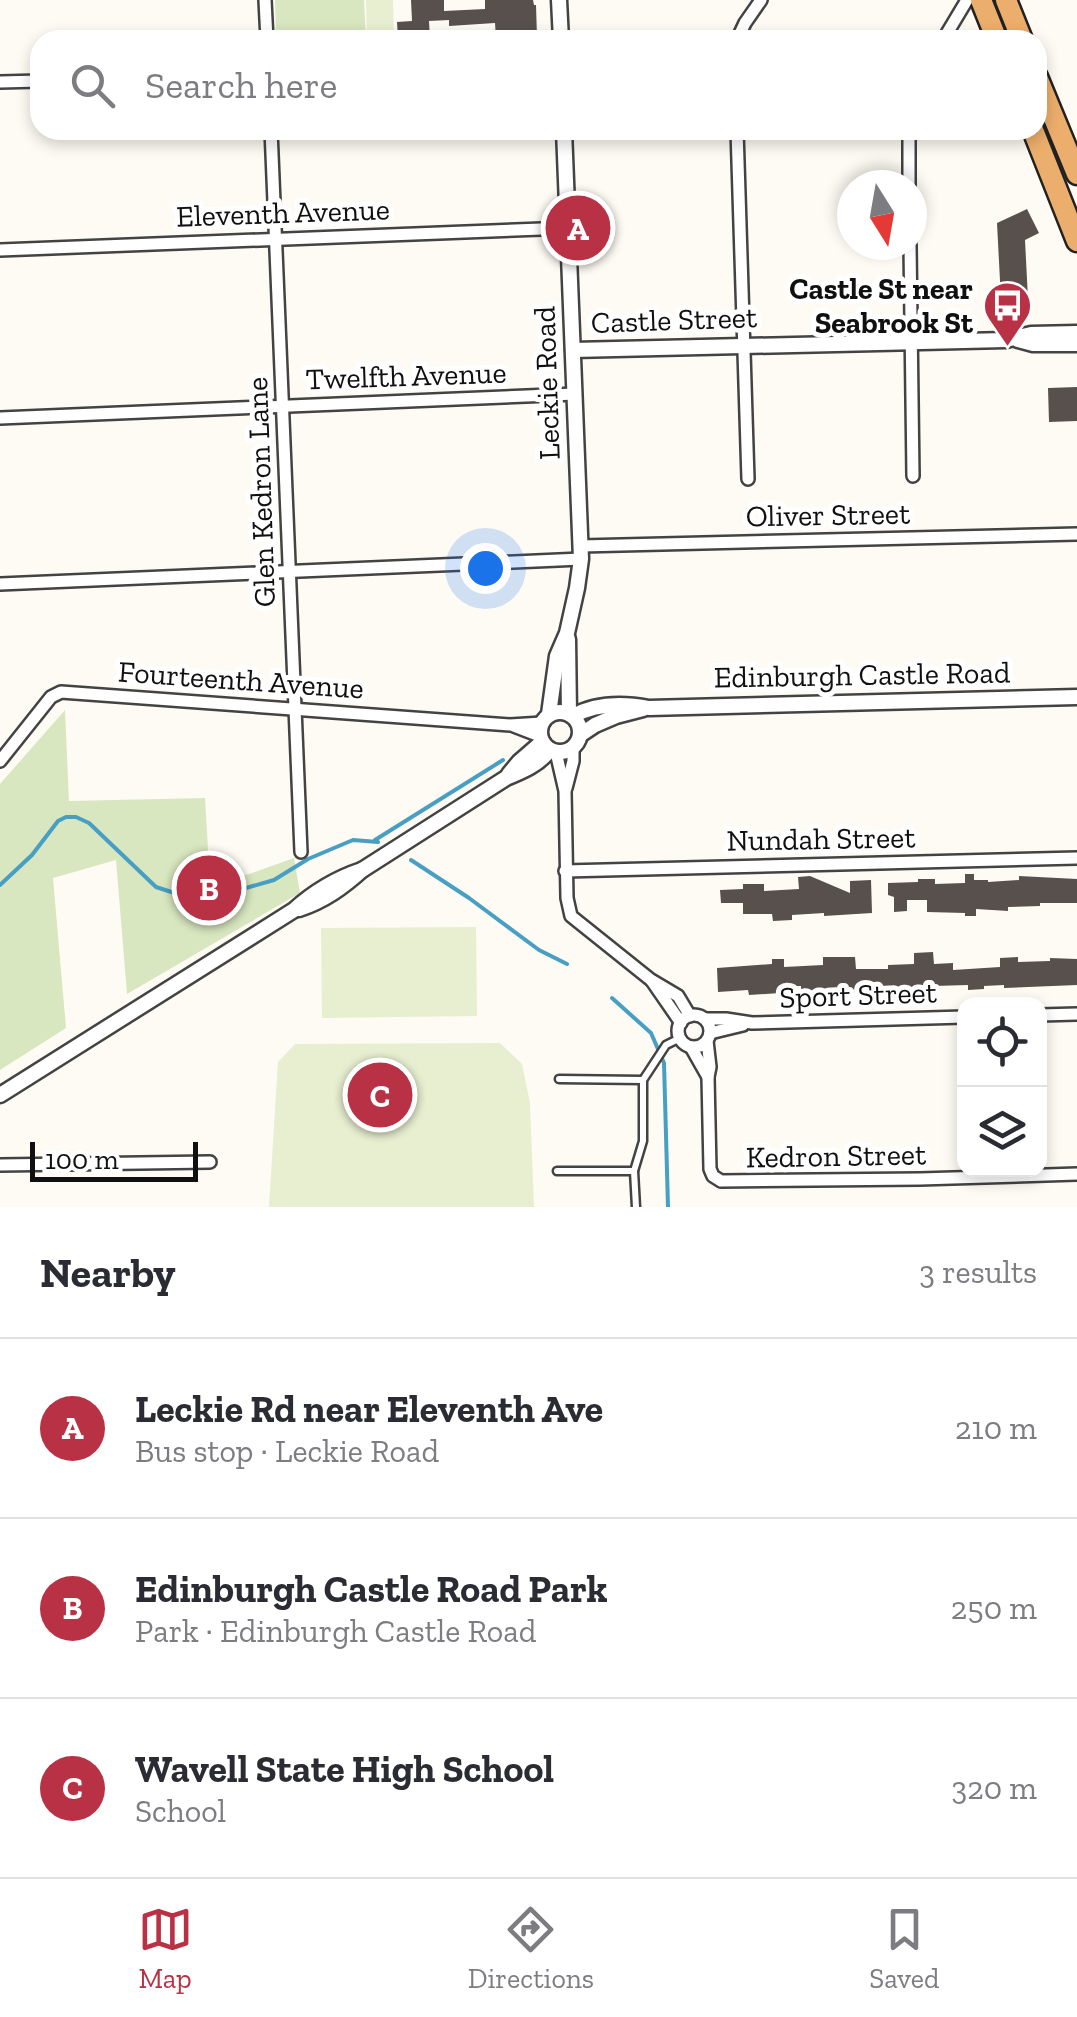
<!DOCTYPE html>
<html lang="en">
<head>
<meta charset="utf-8">
<style>
	:root { --surface:#fff; --page:#f7f7f7; --text:#2b2b33; --muted:#7c7c81; --line:#e1e1e2; --accent:#b83144 }
	body { margin:0; font-family:"Zilla Slab",serif; background:var(--page); color:var(--text) }
	.controls { position:absolute; right:30px; bottom:30px; display:grid; overflow:hidden; border-radius:20px; box-shadow:0 5px 15px #0003 }
	.controls button { width:90px; height:90px; display:grid; place-items:center; padding:0; border:0; border-bottom:2px solid var(--line); background:var(--surface); color:var(--text); font:50px sans-serif }
	.compass { position:absolute; left:837px; top:170px; width:90px; height:90px; border-radius:50%; background:var(--surface); box-shadow:0 5px 15px #0003; rotate:169deg }
	.scale { position:absolute; left:30px; bottom:25px; width:168px; box-sizing:border-box; padding-left:10px; border:5px solid #101010; border-top:0; font-size:28px; line-height:35px; white-space:nowrap; color:#101010; -webkit-text-stroke:8px #fff; paint-order:stroke }
	.you { position:absolute; left:485px; top:568px; width:35px; height:35px; margin:-25px; border:8px solid #fff; border-radius:50%; background:#1a73e8; box-shadow:0 0 0 15px #1a73e833 }
	.badge { display:grid; place-items:center; width:65px; height:65px; border-radius:50%; background:var(--accent); color:#fff; font-size:32px; font-weight:700 }
	.pin { position:absolute; translate:-50% -50%; border:5px solid #fff; box-shadow:0 2px 10px #0006 }
	.list { margin:0; padding:0; list-style:none }
	h2 { display:flex; justify-content:space-between; align-items:center; height:130px; margin:0; padding:0 40px; font-size:42px }
	h2 small { font-size:32px; font-weight:400; color:var(--muted) }
	.list li { display:grid; grid-template-columns:65px 1fr auto; gap:30px; align-items:center; box-sizing:border-box; height:180px; padding:0 40px; border-top:2px solid var(--line) }
	.list b { display:block; font-size:38px; white-space:nowrap }
	.list p { margin:0; font-size:32px; white-space:nowrap; color:var(--muted) }
	.list em { font-size:32px; font-style:normal; color:var(--muted) }
	.icon { flex:none; width:55px; height:55px; fill:none; stroke:currentColor; stroke-width:2; stroke-linecap:round; stroke-linejoin:round }
	.map { position:relative; flex:none; width:1077px; height:1207px; overflow:hidden }
	.search { position:absolute; background:var(--surface); box-shadow:0 5px 15px #0003; left:30px; right:30px; top:30px; height:110px; display:flex; align-items:center; gap:25px; box-sizing:border-box; padding:0 35px; border-radius:30px; color:var(--muted); font-size:38px }
	.sheet { height:670px; background:var(--surface) }
	nav { display:flex; justify-content:space-around; align-items:center; box-sizing:border-box; height:140px; border-top:2px solid var(--line); background:var(--surface); font-size:28px; color:var(--muted) }
	nav a { display:grid; justify-items:center; gap:5px }
	nav .on { color:var(--accent) }
	.map>svg:first-child { display:block }
	.green { fill:#d8e7bf }
	.pitch { fill:#e7efd0 }
	.lines { fill:none; stroke-linecap:round; stroke-linejoin:round }
	.stream { stroke:#489fc4; stroke-width:4 }
	.building { fill:#58504d }
	.service-casing { stroke:#434343; stroke-width:11 }
	.minor-casing { stroke:#434343; stroke-width:16 }
	.tertiary-casing { stroke:#434343; stroke-width:19 }
	.trunk-casing { stroke:#212121; stroke-width:25 }
	.service { stroke:#fff; stroke-width:6 }
	.minor { stroke:#fff; stroke-width:11 }
	.tertiary { stroke:#fff; stroke-width:14 }
	.trunk { stroke:#ecae6c; stroke-width:20 }
	.labels { text-anchor:middle; stroke-width:10; stroke-linejoin:round; paint-order:stroke }
	.street-label { font-size:30px; fill:#101010; stroke:#fff }
	.poi-label { font-size:30px; font-weight:bold; fill:#101010; stroke:#fff; text-anchor:end }
</style>
</head>
<body>
<div class="map">
<svg width="1077" height="1207" viewBox="0 0 1077 1207">
	<rect width="100%" height="100%" fill="#fefbf4"/>
	<g class="green">
		<path d="M 275,0 L 364,0 L 366,40 L 276,40 Z"/>
		<path d="M 65,710 L 69,801 L 205,798 L 210,883 L 249,874 L 294,858 L 300,893 L 127,994 L 116,860 L 53,878 L 66,1028 L 0,1070 L 0,784 Z"/>
	</g>
	<g class="pitch">
		<path d="M 366,0 L 393,0 L 394,40 L 367,40 Z"/>
		<path d="M 476,927 L 477,1016 L 322,1018 L 321,928 Z"/>
		<path d="M 500,1043 L 522,1064 L 530,1103 L 534,1207 L 269,1207 L 278,1062 L 295,1044 Z"/>
	</g>
	<g class="lines">
		<g class="stream">
			<path d="M 375,840 L 503,760"/>
			<path d="M 411,860 L 469,898 L 539,950 L 567,964"/>
			<path d="M 0,885 L 32,855 L 58,821 L 66,817 L 76,817 L 89,823 L 156,887 L 193,899 L 225,894 L 274,880 L 308,859 L 353,840 L 378,842"/>
			<path d="M 612,998 L 651,1033 L 664,1063 L 668,1207"/>
		</g>
	</g>
	<g class="building">
		<path d="M 411,0 L 444,0 L 444,11 L 485,9 L 485,0 L 533,0 L 534,5 L 536,5 L 537,37 L 496,39 L 495,23 L 449,26 L 449,20 L 429,21 L 430,40 L 398,40 L 397,22 L 412,21 Z"/>
		<path d="M 1027,209 L 1039,233 L 1025,240 L 1028,299 L 1001,300 L 997,223 Z"/>
		<path d="M 1077,387 L 1077,421 L 1049,422 L 1048,388 Z"/>
		<path d="M 965,874 L 974,874 L 974,880 L 988,880 L 988,882 L 1019,880 L 1019,876 L 1077,879 L 1077,903 L 1040,903 L 1040,906 L 1008,907 L 1008,911 L 976,909 L 976,916 L 965,916 L 965,913 L 927,912 L 927,900 L 907,900 L 907,911 L 894,912 L 894,897 L 888,895 L 888,883 L 918,882 L 918,879 L 935,879 L 935,884 L 965,883 Z"/>
		<path d="M 810,876 L 850,893 L 850,881 L 871,880 L 872,913 L 824,916 L 824,913 L 792,915 L 792,920 L 773,921 L 772,914 L 743,914 L 743,903 L 721,903 L 720,890 L 743,889 L 743,884 L 764,884 L 764,891 L 799,889 L 798,877 Z"/>
		<path d="M 933,952 L 934,964 L 953,963 L 953,970 L 1000,967 L 1000,958 L 1018,957 L 1018,962 L 1050,961 L 1050,958 L 1077,959 L 1077,985 L 1004,988 L 1004,985 L 984,986 L 984,989 L 968,990 L 968,985 L 934,986 L 934,989 L 824,994 L 824,992 L 801,993 L 801,986 L 780,986 L 780,993 L 749,995 L 748,990 L 718,992 L 717,968 L 772,964 L 772,959 L 784,959 L 784,967 L 823,965 L 823,957 L 855,957 L 856,969 L 888,969 L 888,965 L 914,964 L 914,953 Z"/>
	</g>
	<g class="lines">
		<defs>
			<g id="service">
				<path d="M 559,1079 L 643,1080"/>
				<path d="M 557,1171 L 634,1171"/>
				<path d="M 636,1207 L 634,1171 L 643,1141 L 643,1080 L 666,1045 L 680,1038"/>
			</g>
			<g id="minor">
				<path d="M 265,0 L 267,40"/>
				<path d="M 737,40 L 745,23 L 761,0"/>
				<path d="M 943,40 L 967,0"/>
				<path d="M 0,82 L 40,81"/>
				<path d="M 271,130 L 301,852"/>
				<path d="M 737,130 L 748,479"/>
				<path d="M 909,130 L 909,185"/>
				<path d="M 910,245 L 913,476"/>
				<path d="M 0,250 L 568,228"/>
				<path d="M 0,418 L 575,394"/>
				<path d="M 581,546 L 1077,534"/>
				<path d="M 0,584 L 581,559"/>
				<path d="M 514,726 L 540,736"/>
				<path d="M 556,752 L 565,791 L 567,898 L 571,916 L 651,980 L 678,996 L 690,1016"/>
				<path d="M 0,761 L 51,697 L 61,692 L 510,725 L 542,723"/>
				<path d="M 566,788 L 573,761 L 573,748"/>
				<path d="M 565,871 L 1077,858"/>
				<path d="M 652,981 L 681,1023"/>
				<path d="M 1040,1015 L 1077,1014"/>
				<circle cx="694" cy="1031" r="16"/>
				<path d="M 705,1019 L 726,1019 L 752,1023 L 964,1017"/>
				<path d="M 710,1033 L 743,1025"/>
				<path d="M 707,1041 L 710,1067 L 708,1077 L 710,1169 L 713,1176 L 721,1181 L 920,1179 L 1077,1174"/>
				<path d="M 691,1047 L 708,1077"/>
				<path d="M 0,1165 L 210,1162"/>
			</g>
			<g id="tertiary">
				<path d="M 559,0 L 561,40"/>
				<path d="M 1018,340 L 1033,344 L 1077,344"/>
				<path d="M 573,350 L 1006,340 L 1031,334 L 1077,333"/>
				<path d="M 568,639 L 569,714"/>
				<circle cx="560" cy="732" r="20"/>
				<path d="M 549,714 L 557,656 L 567,633 L 577,588 L 581,559 L 564,130"/>
				<path d="M 573,716 C 596,703 623,703 649,708 L 1077,697"/>
				<path d="M 580,735 L 595,725 L 616,716 L 643,709"/>
				<path d="M 509,774 L 519,762 L 542,742"/>
				<path d="M 299,909 C 324,901 343,887 362,870 L 506,778 C 523,771 538,765 550,750"/>
				<path d="M 0,1095 L 294,910 C 315,891 335,879 362,870"/>
			</g>
			<g id="trunk">
				<path d="M 981,0 L 997,40"/>
				<path d="M 1006,0 L 1022,40"/>
				<path d="M 1037,77 L 1077,174"/>
				<path d="M 1033,130 L 1077,241"/>
			</g>
		</defs>
		<use href="#service" class="service-casing"/>
		<use href="#minor" class="minor-casing"/>
		<use href="#tertiary" class="tertiary-casing"/>
		<use href="#trunk" class="trunk-casing"/>
		<use href="#service" class="service"/>
		<use href="#minor" class="minor"/>
		<use href="#tertiary" class="tertiary"/>
		<use href="#trunk" class="trunk"/>
	</g>
	<defs>
		<symbol id="bus-pin" viewBox="-11 -11 22 30"><path d="M0 17L-7.5 6A9.5 9.5 0 1 1 7.5 6Z" fill="#b83144" stroke="#fff"/><path d="M-5-6H5V4H4V6H2V4H-2V6H-4V4H-5ZM-3.5-4V0h7V-4ZM-3.5 1.2v1.5H-2V1.2ZM2 1.2v1.5H3.5V1.2Z" fill="#fff"/></symbol>
	</defs>
	<g fill-rule="evenodd">
		<use href="#bus-pin" x="980" y="278" width="55" height="75"/>
	</g>
	<g class="labels">
		<g class="street-label">
			<text transform="translate(283 213) rotate(-2)" y="10">Eleventh Avenue</text>
			<text transform="translate(674 320) rotate(-2)" y="10">Castle Street</text>
			<text transform="translate(406 376) rotate(-2)" y="10">Twelfth Avenue</text>
			<text transform="translate(547 383) rotate(-92)" y="10">Leckie Road</text>
			<text transform="translate(261 492) rotate(-92)" y="10">Glen Kedron Lane</text>
			<text transform="translate(828 515) rotate(-1)" y="10">Oliver Street</text>
			<text transform="translate(862 675) rotate(-1)" y="10">Edinburgh Castle Road</text>
			<text transform="translate(241 680) rotate(4)" y="10">Fourteenth Avenue</text>
			<text transform="translate(821 839) rotate(-1)" y="10">Nundah Street</text>
			<text transform="translate(858 995) rotate(-2)" y="10">Sport Street</text>
			<text transform="translate(836 1156) rotate(-1)" y="10">Kedron Street</text>
		</g>
		<g class="poi-label">
			<text x="973" y="299">Castle St near<tspan x="973" dy="34">Seabrook St</tspan></text>
		</g>
	</g>
</svg>
<div class="controls">
<button><svg class="icon" aria-label="locate" viewBox="0 0 24 24"><circle cx="12" cy="12" r="6"/><path d="M12 2v4M12 18v4M2 12h4M18 12h4"/></svg></button>
<button><svg class="icon" aria-label="layers" viewBox="0 0 24 24"><path d="M12 4l9 5-9 5-9-5zM3 14l9 5 9-5"/></svg></button>
</div>
<svg class="compass" viewBox="-18 -18 36 36"><path d="M0-13l5 13h-10z" fill="#e53935"/><path d="M0 13l5-13h-10z" fill="#7c7c81"/></svg>
<div class="scale">100 m</div>
<div class="you"></div>
<div class="pin badge" style="left:578px;top:228px">A</div>
<div class="pin badge" style="left:209px;top:888px">B</div>
<div class="pin badge" style="left:380px;top:1095px">C</div>
<div class="search"><svg class="icon" aria-label="search" viewBox="0 0 24 24"><circle cx="10" cy="10" r="6"/><path d="M15 15l6 6"/></svg>Search here</div>
</div>
<section class="sheet">
<h2>Nearby<small>3 results</small></h2>
<ul class="list">
<li><span class="badge">A</span><div><b>Leckie Rd near Eleventh Ave</b><p>Bus stop · Leckie Road</p></div><em>210 m</em></li>
<li><span class="badge">B</span><div><b>Edinburgh Castle Road Park</b><p>Park · Edinburgh Castle Road</p></div><em>250 m</em></li>
<li><span class="badge">C</span><div><b>Wavell State High School</b><p>School</p></div><em>320 m</em></li>
</ul>
</section>
<nav>
<a class="on"><svg class="icon" aria-label="map" viewBox="0 0 24 24"><path d="M3 6l6-2 6 2 6-2v14l-6 2-6-2-6 2zM9 4v14M15 6v14"/></svg>Map</a>
<a><svg class="icon" aria-label="directions" viewBox="0 0 24 24"><path d="M12 3l9 9-9 9-9-9zM9 14v-3h6M13 9l2 2-2 2"/></svg>Directions</a>
<a><svg class="icon" aria-label="saved" viewBox="0 0 24 24"><path d="M7 4h10v16l-5-4-5 4z"/></svg>Saved</a>
</nav>
</body>
</html>
